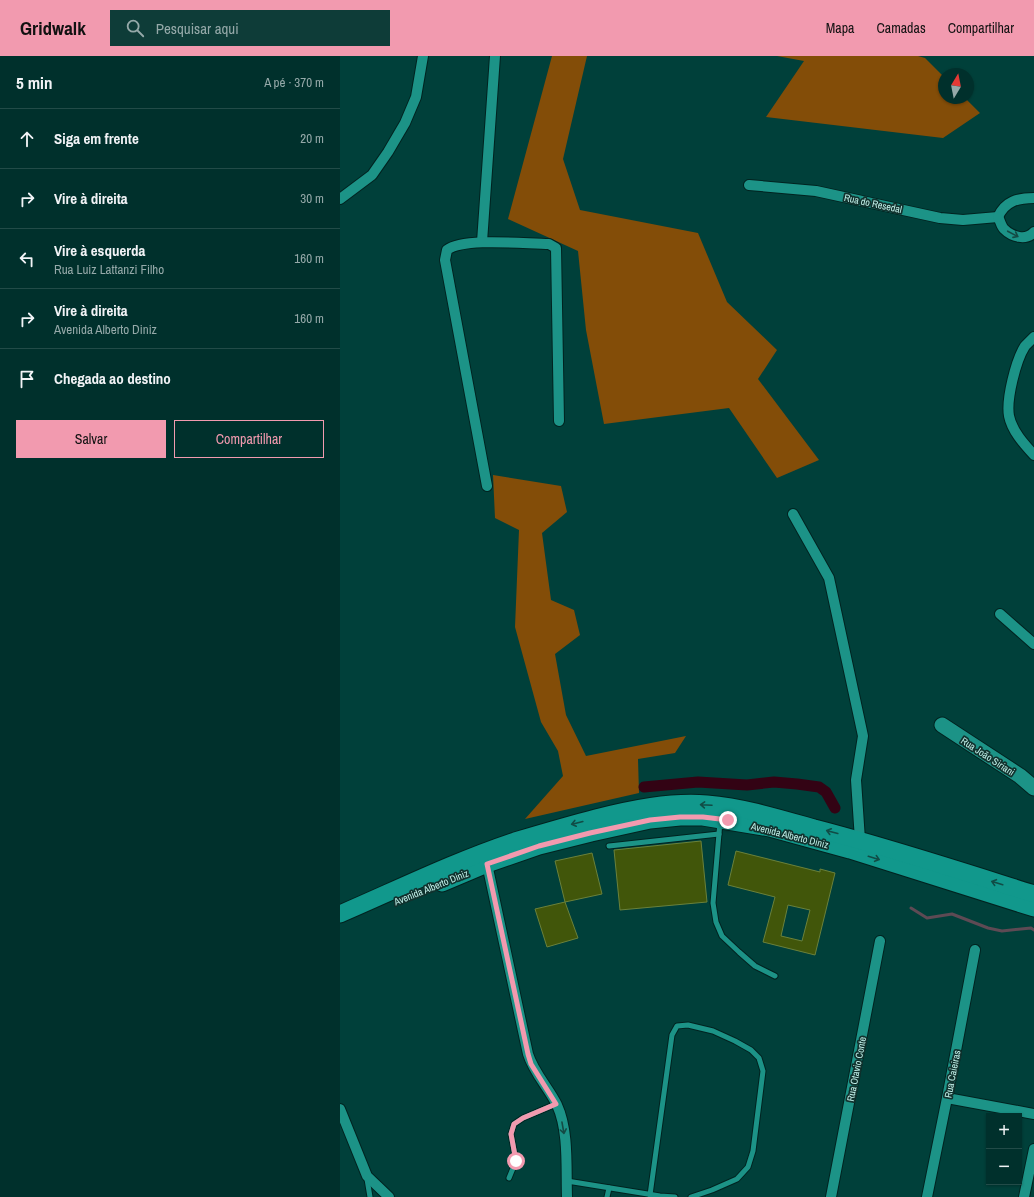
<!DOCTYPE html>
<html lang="pt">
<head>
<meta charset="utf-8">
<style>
	:root { --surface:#00302c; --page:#0e3c38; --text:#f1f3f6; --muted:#95a9a9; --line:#224b48; --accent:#f29aaf }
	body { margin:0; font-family:"Archivo Narrow",sans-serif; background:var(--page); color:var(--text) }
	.controls { position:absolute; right:12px; bottom:12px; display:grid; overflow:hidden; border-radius:0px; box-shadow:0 1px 3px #0004 }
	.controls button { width:36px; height:36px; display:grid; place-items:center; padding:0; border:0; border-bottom:1px solid var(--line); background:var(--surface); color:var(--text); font:20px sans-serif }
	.compass { position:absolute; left:598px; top:12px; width:36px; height:36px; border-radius:50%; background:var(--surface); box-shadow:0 1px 3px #0004; rotate:10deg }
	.stop { position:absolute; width:12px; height:12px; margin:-9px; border:3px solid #f29aaf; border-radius:50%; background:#fff }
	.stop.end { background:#f29aaf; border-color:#fff; box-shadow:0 1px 4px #0008 }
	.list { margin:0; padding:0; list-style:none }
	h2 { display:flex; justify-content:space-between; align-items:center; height:52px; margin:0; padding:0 16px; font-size:17px }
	h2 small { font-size:13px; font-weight:400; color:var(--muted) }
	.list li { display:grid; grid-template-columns:26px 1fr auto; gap:12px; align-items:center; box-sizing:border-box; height:60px; padding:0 16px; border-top:1px solid var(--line) }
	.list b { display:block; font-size:15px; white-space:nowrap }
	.list p { margin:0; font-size:13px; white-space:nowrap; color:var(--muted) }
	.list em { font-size:13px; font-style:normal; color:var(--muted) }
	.actions { display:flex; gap:8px; padding:12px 16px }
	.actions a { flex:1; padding:9px 0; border:1px solid var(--accent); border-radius:0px; text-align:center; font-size:14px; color:var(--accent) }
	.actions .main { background:var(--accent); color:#111 }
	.icon { flex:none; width:22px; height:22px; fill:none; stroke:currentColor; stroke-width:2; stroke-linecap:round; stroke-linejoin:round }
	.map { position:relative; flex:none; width:694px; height:1141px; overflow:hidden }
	header { display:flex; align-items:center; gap:24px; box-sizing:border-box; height:56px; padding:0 20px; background:var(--accent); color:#111 }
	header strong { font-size:19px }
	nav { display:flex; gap:22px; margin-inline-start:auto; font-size:14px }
	.search { width:280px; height:36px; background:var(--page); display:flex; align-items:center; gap:10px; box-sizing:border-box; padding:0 14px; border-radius:0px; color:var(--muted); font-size:15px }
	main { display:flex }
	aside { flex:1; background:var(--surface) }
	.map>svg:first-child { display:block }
	.forest { fill:#834d08 }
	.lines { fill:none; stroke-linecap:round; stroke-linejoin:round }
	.stream { stroke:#5e4a54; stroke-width:3 }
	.canal { stroke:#330314; stroke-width:11 }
	.building { fill:#41560a; stroke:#6a813b; fill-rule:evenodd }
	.lane-casing { stroke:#012320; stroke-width:7 }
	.street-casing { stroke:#012320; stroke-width:12 }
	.secondary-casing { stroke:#012320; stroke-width:17 }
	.primary-casing { stroke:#012320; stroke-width:19 }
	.lane { stroke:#1c9387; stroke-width:5 }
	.street { stroke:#1c9387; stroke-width:10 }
	.secondary { stroke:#1c9387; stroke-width:15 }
	.primary { stroke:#11988c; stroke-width:17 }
	.oneway { stroke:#144a44 }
	.oneway2 { stroke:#114c46 }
	.route { stroke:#f29aaf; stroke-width:5 }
	.labels { text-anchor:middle; stroke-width:3.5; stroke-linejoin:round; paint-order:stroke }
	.street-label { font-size:10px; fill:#c1f0e9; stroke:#11322e }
</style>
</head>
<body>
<header>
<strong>Gridwalk</strong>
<div class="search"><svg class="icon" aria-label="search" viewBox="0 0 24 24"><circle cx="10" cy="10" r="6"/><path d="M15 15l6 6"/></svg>Pesquisar aqui</div>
<nav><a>Mapa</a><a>Camadas</a><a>Compartilhar</a></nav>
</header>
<main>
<aside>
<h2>5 min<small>A pé · 370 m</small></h2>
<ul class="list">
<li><svg class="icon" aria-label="ahead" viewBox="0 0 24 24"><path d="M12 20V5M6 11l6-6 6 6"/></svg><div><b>Siga em frente</b></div><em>20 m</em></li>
<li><svg class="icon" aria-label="right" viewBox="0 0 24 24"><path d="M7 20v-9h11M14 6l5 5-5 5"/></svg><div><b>Vire à direita</b></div><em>30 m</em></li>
<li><svg class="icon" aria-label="left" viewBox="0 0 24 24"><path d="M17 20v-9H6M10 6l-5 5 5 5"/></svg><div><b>Vire à esquerda</b><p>Rua Luiz Lattanzi Filho</p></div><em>160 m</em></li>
<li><svg class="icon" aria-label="right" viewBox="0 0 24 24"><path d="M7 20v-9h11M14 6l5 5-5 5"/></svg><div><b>Vire à direita</b><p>Avenida Alberto Diniz</p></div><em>160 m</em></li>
<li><svg class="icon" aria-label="arrive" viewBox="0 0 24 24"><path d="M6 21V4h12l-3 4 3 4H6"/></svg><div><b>Chegada ao destino</b></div></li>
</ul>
<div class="actions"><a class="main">Salvar</a><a>Compartilhar</a></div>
</aside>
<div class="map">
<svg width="694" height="1141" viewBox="0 0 694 1141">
	<rect width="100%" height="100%" fill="#00403a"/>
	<g class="forest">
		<path d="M 212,0 L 247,0 L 223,103 L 240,154 L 358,177 L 387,246 L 437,294 L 418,323 L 479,404 L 437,422 L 389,352 L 264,368 L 246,274 L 238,195 L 168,163 Z"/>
		<path d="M 437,0 L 578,0 L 585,2 L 604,21 L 604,42 L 625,42 L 640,57 L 603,82 L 426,61 L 464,5 Z"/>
		<path d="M 153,419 L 221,430 L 227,456 L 202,477 L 211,544 L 234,554 L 240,579 L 215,598 L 226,659 L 246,700 L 346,680 L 335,697 L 298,703 L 299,737 L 185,763 L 223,720 L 218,695 L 201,666 L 175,571 L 179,474 L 155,462 Z"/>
	</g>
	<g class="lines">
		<path class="stream" d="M 571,852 L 587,862 L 612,858 L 648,872 L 662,875 L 691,872 L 694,874"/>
		<path class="canal" d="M 304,731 L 358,726 L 407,729 L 434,726 L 457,728 L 479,731 L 486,736 L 495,752"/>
	</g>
	<g class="building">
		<path d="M 361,785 L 367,846 L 280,854 L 274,794 Z"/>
		<path d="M 396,795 L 480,816 L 480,813 L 495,817 L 475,899 L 423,886 L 435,841 L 388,829 ZM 448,849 L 470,854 L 462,885 L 441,880 Z"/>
		<path d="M 252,797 L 262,838 L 225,846 L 215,805 Z"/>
		<path d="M 225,846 L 238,882 L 207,891 L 195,853 Z"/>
	</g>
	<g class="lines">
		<defs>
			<g id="lane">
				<path d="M 380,766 L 373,847 L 376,866 L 382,880 L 399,896 L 415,910 L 435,920"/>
				<path d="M 269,790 L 379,778"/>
				<path d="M 169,1122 L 176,1105 L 171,1078 L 174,1068 L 183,1062 L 216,1048"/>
				<path d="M 27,1123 L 30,1141"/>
				<path d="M 227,1125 L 320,1140 L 335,1141"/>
				<path d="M 310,1139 L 332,979 L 337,970 L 348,969 L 373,975 L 395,985 L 411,994 L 419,1002 L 423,1015 L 413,1095 L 408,1111 L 397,1123 L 372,1134 L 351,1141"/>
				<path d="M 267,1141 L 269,1132"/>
			</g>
			<g id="street">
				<path d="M 409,129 L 476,135 L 600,162 L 623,164 L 658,161"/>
				<path d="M 0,143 L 32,119 L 48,96 L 65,67 L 76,41 L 83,0"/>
				<path d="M 658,161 C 660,164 661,170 664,173 C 672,181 686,185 694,176"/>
				<path d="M 658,161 C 665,145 678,142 694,142"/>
				<path d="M 142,186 L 155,0"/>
				<path d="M 694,281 C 691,284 688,287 685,290 C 676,304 666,343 669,360 C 672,375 684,388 694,399"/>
				<path d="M 147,430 L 105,204 L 107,194 C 124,181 186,188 209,188 L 216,192 L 219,365"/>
				<path d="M 453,458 L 489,522 L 523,680 L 516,724 L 520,784"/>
				<path d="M 660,558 L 694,588"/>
				<path d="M 147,808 L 188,998 C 194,1017 208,1031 217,1049 C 229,1075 226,1112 227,1141"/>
				<path d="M 607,1042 L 694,1058"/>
				<path d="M 0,1053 L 27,1120 L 49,1141"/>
				<path d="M 491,1141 L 540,885"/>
				<path d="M 587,1141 L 607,1042 L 635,894"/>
				<path d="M 684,1141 L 694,1093"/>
			</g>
			<path id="secondary" d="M 602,669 L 680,720 L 694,732"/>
			<g id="primary">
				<path d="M 102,827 L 147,808 L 199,790 L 251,777 L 310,764 L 340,761 L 363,761 L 430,772 L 510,794 L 694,852"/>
				<path d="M 0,858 C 58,833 115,805 175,785 C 202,777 229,769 256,762 C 292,753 330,745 367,748 C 403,751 439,762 474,772 C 548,791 621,815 694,838"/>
			</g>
		</defs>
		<use href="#lane" class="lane-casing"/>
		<use href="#street" class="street-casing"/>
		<use href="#secondary" class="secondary-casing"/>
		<use href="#primary" class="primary-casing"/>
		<use href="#lane" class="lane"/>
		<use href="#street" class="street"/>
		<use href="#secondary" class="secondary"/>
		<use href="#primary" class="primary"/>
	</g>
	<defs><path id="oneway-shaft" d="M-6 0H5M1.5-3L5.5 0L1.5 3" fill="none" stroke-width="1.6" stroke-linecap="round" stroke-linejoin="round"/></defs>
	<g class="oneway">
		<use href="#oneway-shaft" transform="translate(673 178) rotate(28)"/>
		<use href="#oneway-shaft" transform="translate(223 1072) rotate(80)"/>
	</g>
	<g class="oneway2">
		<use href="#oneway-shaft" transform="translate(366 749) rotate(-177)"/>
		<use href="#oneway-shaft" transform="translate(237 767) rotate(166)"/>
		<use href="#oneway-shaft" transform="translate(492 776) rotate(-165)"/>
		<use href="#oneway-shaft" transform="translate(534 802) rotate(17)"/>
		<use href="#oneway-shaft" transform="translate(657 827) rotate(-163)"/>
	</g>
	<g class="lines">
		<path class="route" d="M 176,1105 L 171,1078 L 174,1068 L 183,1062 L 216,1048 L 191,1008 L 188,998 L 147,808 L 199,790 L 250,777 L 310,764 L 340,761 L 363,761 L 388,764"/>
	</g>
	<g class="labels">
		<g class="street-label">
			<text transform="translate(533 147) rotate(12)" y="4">Rua do Resedal</text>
			<text transform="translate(648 700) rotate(33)" y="4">Rua João Siriani</text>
			<text transform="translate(450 779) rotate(14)" y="4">Avenida Alberto Diniz</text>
			<text transform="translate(91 831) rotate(-22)" y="4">Avenida Alberto Diniz</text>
			<text transform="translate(516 1013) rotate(-79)" y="4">Rua Otavio Conte</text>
			<text transform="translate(612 1018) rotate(-79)" y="4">Rua Caieiras</text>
		</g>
	</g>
</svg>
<div class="controls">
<button>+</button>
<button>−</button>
</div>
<svg class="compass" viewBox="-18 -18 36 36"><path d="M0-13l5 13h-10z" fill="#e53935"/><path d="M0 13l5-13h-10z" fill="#95a9a9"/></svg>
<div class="stop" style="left:176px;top:1105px"></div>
<div class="stop end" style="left:388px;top:764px"></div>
</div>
</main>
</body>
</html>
